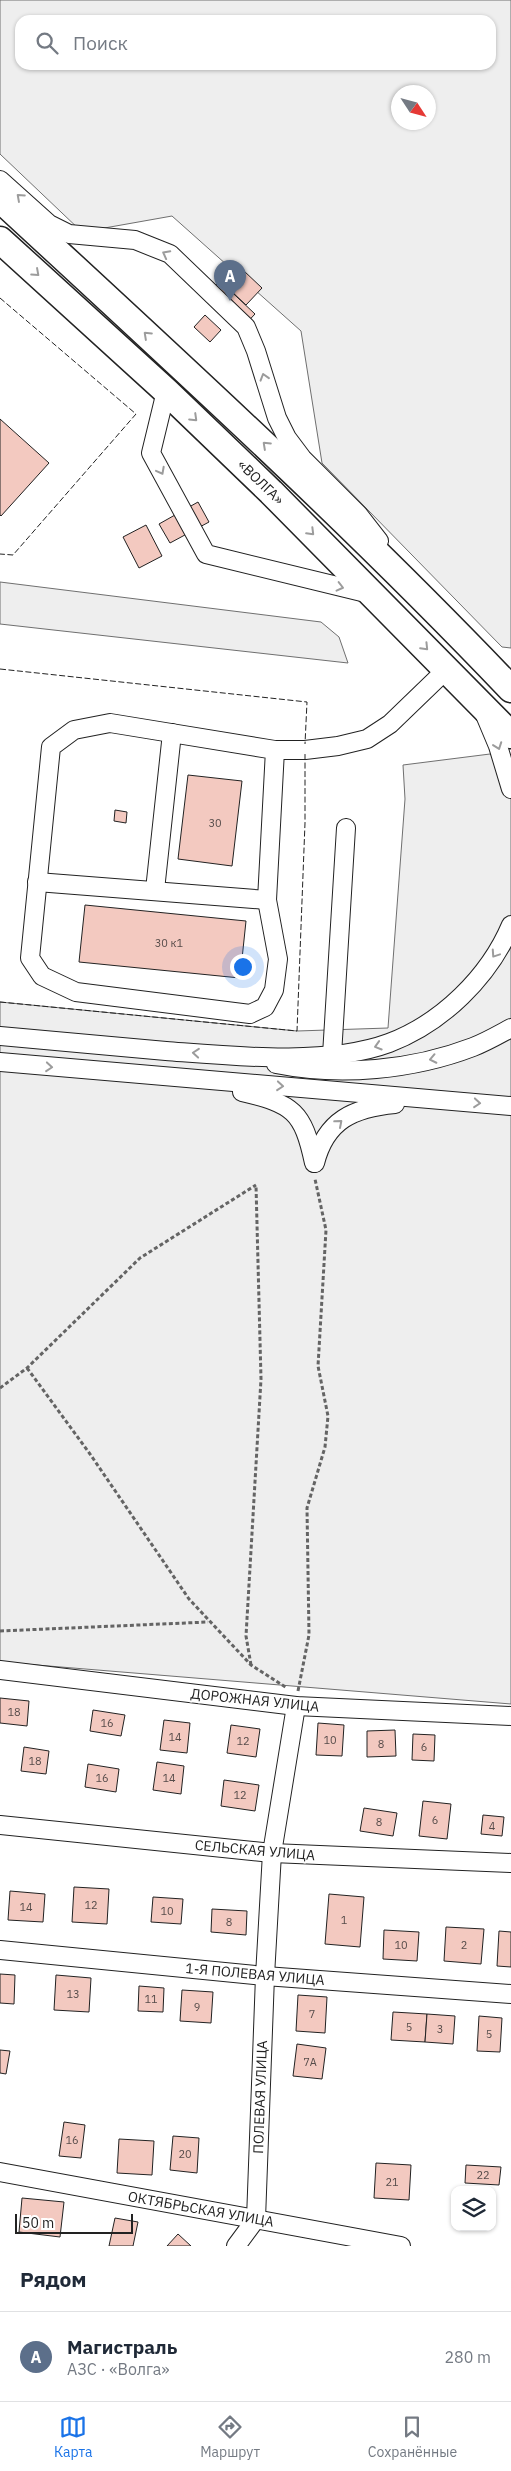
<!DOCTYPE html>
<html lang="ru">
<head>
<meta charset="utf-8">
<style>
	:root { --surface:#fff; --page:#f6f6f7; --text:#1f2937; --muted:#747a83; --line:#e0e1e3; --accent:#1a73e8 }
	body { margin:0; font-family:"IBM Plex Sans",sans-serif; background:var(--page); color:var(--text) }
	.controls { position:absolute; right:15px; bottom:15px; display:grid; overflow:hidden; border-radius:10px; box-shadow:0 1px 4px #0004 }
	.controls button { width:45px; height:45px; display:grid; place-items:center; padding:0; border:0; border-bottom:1px solid var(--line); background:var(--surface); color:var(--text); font:25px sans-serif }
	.compass { position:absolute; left:391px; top:85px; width:45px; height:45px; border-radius:50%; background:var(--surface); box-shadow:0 1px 4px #0004; rotate:126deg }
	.scale { position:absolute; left:15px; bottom:12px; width:118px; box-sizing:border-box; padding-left:5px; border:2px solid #222; border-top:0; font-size:14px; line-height:18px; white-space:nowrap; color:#222; -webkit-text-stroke:4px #fff; paint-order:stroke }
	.you { position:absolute; left:242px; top:966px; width:18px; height:18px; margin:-12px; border:4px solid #fff; border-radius:50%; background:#1a73e8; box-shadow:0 0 0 8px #1a73e833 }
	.badge { display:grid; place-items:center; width:32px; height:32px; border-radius:50%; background:var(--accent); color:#fff; font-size:16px; font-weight:700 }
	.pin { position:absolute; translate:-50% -41px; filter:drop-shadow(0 1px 2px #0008) }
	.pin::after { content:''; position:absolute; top:26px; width:18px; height:15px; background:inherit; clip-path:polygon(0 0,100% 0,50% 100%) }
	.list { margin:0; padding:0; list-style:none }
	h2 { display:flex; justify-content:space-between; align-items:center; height:65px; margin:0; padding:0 20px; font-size:21px }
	h2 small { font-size:16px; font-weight:400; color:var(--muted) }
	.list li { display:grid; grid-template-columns:32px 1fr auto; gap:15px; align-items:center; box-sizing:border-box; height:90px; padding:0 20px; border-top:1px solid var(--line) }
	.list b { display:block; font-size:19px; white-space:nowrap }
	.list p { margin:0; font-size:16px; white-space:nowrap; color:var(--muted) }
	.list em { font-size:16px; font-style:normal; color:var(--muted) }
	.icon { flex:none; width:28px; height:28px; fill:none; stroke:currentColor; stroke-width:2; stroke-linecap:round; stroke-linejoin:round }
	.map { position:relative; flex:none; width:511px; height:2246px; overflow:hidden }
	.search { position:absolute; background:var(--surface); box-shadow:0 1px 4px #0004; left:15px; right:15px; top:15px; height:55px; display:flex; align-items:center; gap:12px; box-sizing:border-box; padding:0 18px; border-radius:15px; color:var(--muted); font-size:19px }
	.sheet { height:155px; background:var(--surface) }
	nav { display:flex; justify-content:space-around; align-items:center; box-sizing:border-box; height:70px; border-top:1px solid var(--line); background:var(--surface); font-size:14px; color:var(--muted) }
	nav a { display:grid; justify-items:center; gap:2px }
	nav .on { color:var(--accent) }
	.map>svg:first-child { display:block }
	.green { fill:#eee; stroke:#6f6f6f; fill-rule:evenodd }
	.building { fill:#f3c9c0; stroke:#222 }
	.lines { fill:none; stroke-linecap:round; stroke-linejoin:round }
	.minor-casing { stroke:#222; stroke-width:20 }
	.highway-casing { stroke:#222; stroke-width:29 }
	.path { stroke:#646464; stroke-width:3; stroke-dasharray:4 2.5; stroke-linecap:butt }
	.minor { stroke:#fff; stroke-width:18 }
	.highway { stroke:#fff; stroke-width:26 }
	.fence { stroke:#222; stroke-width:1; stroke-dasharray:6 2.5; stroke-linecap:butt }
	.oneway { stroke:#9c9c9c }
	.labels { text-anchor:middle; stroke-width:4; stroke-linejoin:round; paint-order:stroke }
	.number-label { font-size:11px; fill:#564c4a }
	.street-label { font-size:14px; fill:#222; stroke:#fff }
</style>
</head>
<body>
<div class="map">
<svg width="511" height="2246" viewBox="0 0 511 2246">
	<rect width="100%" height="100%" fill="#fff"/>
	<g class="green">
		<path d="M 0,0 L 511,0 L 511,648 L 502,647 L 322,463 L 301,331 L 172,216 L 82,232 L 0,154 ZM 20,20 L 491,20 L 491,65 L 20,65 ZM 398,92 L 428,92 L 428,122 L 398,122 Z"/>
		<path d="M 0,582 L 321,622 L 339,637 L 348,663 L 0,624 Z"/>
		<path d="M 490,754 L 511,777 L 511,1704 L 0,1662 L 0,1002 L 297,1031 L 388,1028 L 405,799 L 403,765 Z"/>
	</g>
	<g class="building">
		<path d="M 244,271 L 262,288 L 246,305 L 228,288 Z"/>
		<path d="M 220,281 L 255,314 L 240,330 L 204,297 Z"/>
		<path d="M 205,315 L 221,330 L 210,342 L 194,327 Z"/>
		<path d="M 0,419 L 49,463 L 1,516 L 0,515 Z"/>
		<path d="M 198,502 L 209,522 L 170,543 L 159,524 Z"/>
		<path d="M 146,525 L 162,556 L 139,568 L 123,537 Z"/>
		<path d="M 188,775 L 242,781 L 232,866 L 178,859 Z"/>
		<path d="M 115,810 L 127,812 L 126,823 L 114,821 Z"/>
		<path d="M 85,905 L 246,921 L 240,978 L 79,962 Z"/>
		<path d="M 0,1698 L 29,1701 L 27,1726 L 0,1723 Z"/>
		<path d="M 93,1710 L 125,1715 L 121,1736 L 90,1731 Z"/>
		<path d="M 164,1720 L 190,1723 L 187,1753 L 160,1750 Z"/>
		<path d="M 318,1723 L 344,1725 L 342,1756 L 316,1755 Z"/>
		<path d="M 231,1725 L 260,1729 L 256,1757 L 227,1753 Z"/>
		<path d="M 395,1730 L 396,1756 L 367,1757 L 367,1731 Z"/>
		<path d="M 413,1734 L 435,1735 L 434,1761 L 412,1760 Z"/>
		<path d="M 24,1747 L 49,1751 L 46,1774 L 21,1771 Z"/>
		<path d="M 157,1762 L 184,1766 L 181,1794 L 153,1790 Z"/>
		<path d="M 88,1764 L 119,1769 L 116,1792 L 85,1787 Z"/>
		<path d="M 224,1780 L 259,1785 L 255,1811 L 221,1806 Z"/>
		<path d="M 423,1801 L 451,1804 L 447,1839 L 419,1836 Z"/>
		<path d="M 364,1808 L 397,1813 L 393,1836 L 360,1831 Z"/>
		<path d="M 483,1815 L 504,1817 L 502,1836 L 481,1834 Z"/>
		<path d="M 74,1887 L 109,1889 L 107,1924 L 72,1922 Z"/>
		<path d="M 10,1891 L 45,1894 L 43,1922 L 8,1920 Z"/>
		<path d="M 329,1894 L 364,1897 L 360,1947 L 325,1944 Z"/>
		<path d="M 153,1897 L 183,1899 L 181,1924 L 151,1922 Z"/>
		<path d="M 212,1909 L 247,1911 L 246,1935 L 211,1932 Z"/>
		<path d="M 446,1927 L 484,1929 L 481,1964 L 444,1961 Z"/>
		<path d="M 384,1930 L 419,1932 L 417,1961 L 383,1959 Z"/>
		<path d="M 499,1931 L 511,1932 L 511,1967 L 497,1966 Z"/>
		<path d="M 0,1974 L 15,1975 L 14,2004 L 0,2003 Z"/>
		<path d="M 56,1975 L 91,1978 L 89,2012 L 54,2010 Z"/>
		<path d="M 139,1986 L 164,1988 L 163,2012 L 138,2011 Z"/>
		<path d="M 182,1990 L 213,1992 L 211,2023 L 180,2021 Z"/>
		<path d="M 298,1995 L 327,1997 L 325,2033 L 296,2031 Z"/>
		<path d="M 393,2012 L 427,2014 L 425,2042 L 391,2040 Z"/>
		<path d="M 427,2014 L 455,2016 L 453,2044 L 425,2042 Z"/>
		<path d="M 479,2016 L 502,2018 L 500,2052 L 477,2051 Z"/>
		<path d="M 297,2044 L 326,2048 L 322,2079 L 293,2076 Z"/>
		<path d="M 0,2050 L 10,2051 L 6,2074 L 0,2073 Z"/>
		<path d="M 64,2122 L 85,2125 L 81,2158 L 59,2156 Z"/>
		<path d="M 173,2136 L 199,2138 L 197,2173 L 170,2170 Z"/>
		<path d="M 119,2139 L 154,2141 L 152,2175 L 117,2173 Z"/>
		<path d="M 376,2163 L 411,2165 L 409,2200 L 374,2198 Z"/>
		<path d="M 466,2165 L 501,2167 L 499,2185 L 465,2183 Z"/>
		<path d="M 22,2198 L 64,2202 L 60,2237 L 19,2232 Z"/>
		<path d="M 115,2218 L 138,2222 L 133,2246 L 109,2246 Z"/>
		<path d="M 178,2234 L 191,2246 L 167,2246 Z"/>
	</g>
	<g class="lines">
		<defs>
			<g id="minor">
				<path d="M 0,180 L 49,224 L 69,234 L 135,240 L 170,254 L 246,327 L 256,351 L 277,418 L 287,438 L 302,458 L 358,514 L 379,541"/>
				<path d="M 166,391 L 151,453 L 206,554 L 370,594"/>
				<path d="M 485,715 L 498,746 L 511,789"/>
				<path d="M 275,750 L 267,900 L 278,959 L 274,990 L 265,1007 L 250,1014 L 76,992 L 42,976 L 30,958 L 51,747 L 74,730 L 110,723 L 275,750 L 305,750 L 338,746 L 367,739 L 390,724 L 447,669"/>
				<path d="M 37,882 L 267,900"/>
				<path d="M 155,890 L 172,733"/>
				<path d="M 0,1036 C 55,1041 111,1046 166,1051 C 232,1056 327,1066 389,1043 C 442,1023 489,977 511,925"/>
				<path d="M 332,1055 L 346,828"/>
				<path d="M 0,1062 L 511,1106"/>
				<path d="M 276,1064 C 340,1077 413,1070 473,1047 C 486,1042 498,1035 511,1028"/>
				<path d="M 242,1092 C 293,1104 303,1111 314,1163"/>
				<path d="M 315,1163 C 326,1120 353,1108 395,1104"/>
				<path d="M 0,1670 L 296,1706 L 511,1716"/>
				<path d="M 0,1825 L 272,1853 L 511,1863"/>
				<path d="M 0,1950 L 265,1976 L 511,1994"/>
				<path d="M 0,2172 L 401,2246"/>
				<path d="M 236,2246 L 256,2219 L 265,1976 L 272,1853 L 296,1706"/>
			</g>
			<g id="highway">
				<path d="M 0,199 C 173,359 348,518 511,689"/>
				<path d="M 0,240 L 166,391 L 271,492 L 511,735"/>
			</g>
		</defs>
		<use href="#minor" class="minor-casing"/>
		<use href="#highway" class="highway-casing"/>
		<g class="path">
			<path d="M 27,1368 L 90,1454 L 189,1599 L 251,1665 L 287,1688"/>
			<path d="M 0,1388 L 27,1368 L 140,1258 L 256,1185"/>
			<path d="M 0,1631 L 208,1622"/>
			<path d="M 251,1665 L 246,1636 L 261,1379 L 256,1185"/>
			<path d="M 298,1691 L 309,1635 L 307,1508 L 325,1447 L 328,1416 L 318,1366 L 326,1230 L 315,1179"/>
		</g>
		<use href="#minor" class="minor"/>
		<use href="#highway" class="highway"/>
		<g class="fence">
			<path d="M 0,298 L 136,414 L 13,555 L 0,554"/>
			<path d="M 0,669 L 307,702 L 305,744"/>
			<path d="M 0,1002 L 297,1031 L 305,823 L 305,754"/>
		</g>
	</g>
	<defs><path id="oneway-chevron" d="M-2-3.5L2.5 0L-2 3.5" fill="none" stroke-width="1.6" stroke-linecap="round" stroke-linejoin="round" transform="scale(1.25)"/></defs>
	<g class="oneway">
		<use href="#oneway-chevron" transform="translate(20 197) rotate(-138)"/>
		<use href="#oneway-chevron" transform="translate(166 254) rotate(-152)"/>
		<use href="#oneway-chevron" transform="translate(36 273) rotate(42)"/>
		<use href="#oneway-chevron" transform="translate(147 335) rotate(-137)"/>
		<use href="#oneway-chevron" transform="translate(264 377) rotate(-107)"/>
		<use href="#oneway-chevron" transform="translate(194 418) rotate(44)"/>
		<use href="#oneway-chevron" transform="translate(266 445) rotate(-137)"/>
		<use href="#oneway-chevron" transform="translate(161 471) rotate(62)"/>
		<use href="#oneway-chevron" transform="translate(311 532) rotate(45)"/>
		<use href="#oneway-chevron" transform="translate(340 587) rotate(14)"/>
		<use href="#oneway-chevron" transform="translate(425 647) rotate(46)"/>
		<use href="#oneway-chevron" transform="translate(498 746) rotate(70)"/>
		<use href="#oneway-chevron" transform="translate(495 954) rotate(124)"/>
		<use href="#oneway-chevron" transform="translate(378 1046) rotate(163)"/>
		<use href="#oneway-chevron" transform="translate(196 1053) rotate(-175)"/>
		<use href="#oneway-chevron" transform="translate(433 1059) rotate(168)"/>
		<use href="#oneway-chevron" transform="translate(49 1067) rotate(5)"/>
		<use href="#oneway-chevron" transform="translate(280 1086) rotate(5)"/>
		<use href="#oneway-chevron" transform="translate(477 1103) rotate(5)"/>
		<use href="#oneway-chevron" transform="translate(339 1123) rotate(-41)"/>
	</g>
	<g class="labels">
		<g class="number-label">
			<text x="215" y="827">30</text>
			<text x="169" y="947">30 к1</text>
			<text x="14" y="1716">18</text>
			<text x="107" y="1727">16</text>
			<text x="175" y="1741">14</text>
			<text x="330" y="1744">10</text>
			<text x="243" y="1745">12</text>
			<text x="381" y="1748">8</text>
			<text x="424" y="1751">6</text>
			<text x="35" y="1765">18</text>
			<text x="102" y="1782">16</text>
			<text x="169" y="1782">14</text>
			<text x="240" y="1799">12</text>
			<text x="435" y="1824">6</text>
			<text x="379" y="1826">8</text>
			<text x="492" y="1830">4</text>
			<text x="91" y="1909">12</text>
			<text x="26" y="1911">14</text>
			<text x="167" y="1915">10</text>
			<text x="344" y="1924">1</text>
			<text x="229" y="1926">8</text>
			<text x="401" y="1949">10</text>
			<text x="464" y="1949">2</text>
			<text x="73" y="1998">13</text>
			<text x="151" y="2003">11</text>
			<text x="197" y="2011">9</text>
			<text x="312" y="2018">7</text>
			<text x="409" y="2031">5</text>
			<text x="440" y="2033">3</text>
			<text x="489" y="2038">5</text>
			<text x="310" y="2066">7А</text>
			<text x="72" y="2144">16</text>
			<text x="185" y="2158">20</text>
			<text x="483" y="2179">22</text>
			<text x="392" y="2186">21</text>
		</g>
		<g class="street-label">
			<text transform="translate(261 482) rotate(44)" y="5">«ВОЛГА»</text>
			<text transform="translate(255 1700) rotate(6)" y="5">ДОРОЖНАЯ УЛИЦА</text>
			<text transform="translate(255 1850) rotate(5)" y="5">СЕЛЬСКАЯ УЛИЦА</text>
			<text transform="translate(255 1974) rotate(5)" y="5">1-Я ПОЛЕВАЯ УЛИЦА</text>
			<text transform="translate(260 2097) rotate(-88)" y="5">ПОЛЕВАЯ УЛИЦА</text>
			<text transform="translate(201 2209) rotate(10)" y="5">ОКТЯБРЬСКАЯ УЛИЦА</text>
		</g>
	</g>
</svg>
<div class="controls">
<button><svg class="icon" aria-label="layers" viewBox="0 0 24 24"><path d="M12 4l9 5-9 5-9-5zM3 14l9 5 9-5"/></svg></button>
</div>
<svg class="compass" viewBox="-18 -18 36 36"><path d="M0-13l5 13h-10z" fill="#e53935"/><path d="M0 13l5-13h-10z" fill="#747a83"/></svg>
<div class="scale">50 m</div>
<div class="you"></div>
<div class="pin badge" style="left:230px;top:301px;background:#5c6f8a">A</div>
<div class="search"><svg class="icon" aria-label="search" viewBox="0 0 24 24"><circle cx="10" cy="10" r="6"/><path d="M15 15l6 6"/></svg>Поиск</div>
</div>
<section class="sheet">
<h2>Рядом<small></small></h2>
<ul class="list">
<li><span class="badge" style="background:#5c6f8a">A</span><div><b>Магистраль</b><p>АЗС · «Волга»</p></div><em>280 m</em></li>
</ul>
</section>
<nav>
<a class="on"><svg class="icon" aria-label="map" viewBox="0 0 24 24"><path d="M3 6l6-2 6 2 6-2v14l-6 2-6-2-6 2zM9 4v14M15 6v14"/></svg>Карта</a>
<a><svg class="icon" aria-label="directions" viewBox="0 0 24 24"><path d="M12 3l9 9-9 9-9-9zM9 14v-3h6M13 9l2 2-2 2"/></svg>Маршрут</a>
<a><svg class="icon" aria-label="saved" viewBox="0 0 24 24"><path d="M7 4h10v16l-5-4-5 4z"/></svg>Сохранённые</a>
</nav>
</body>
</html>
